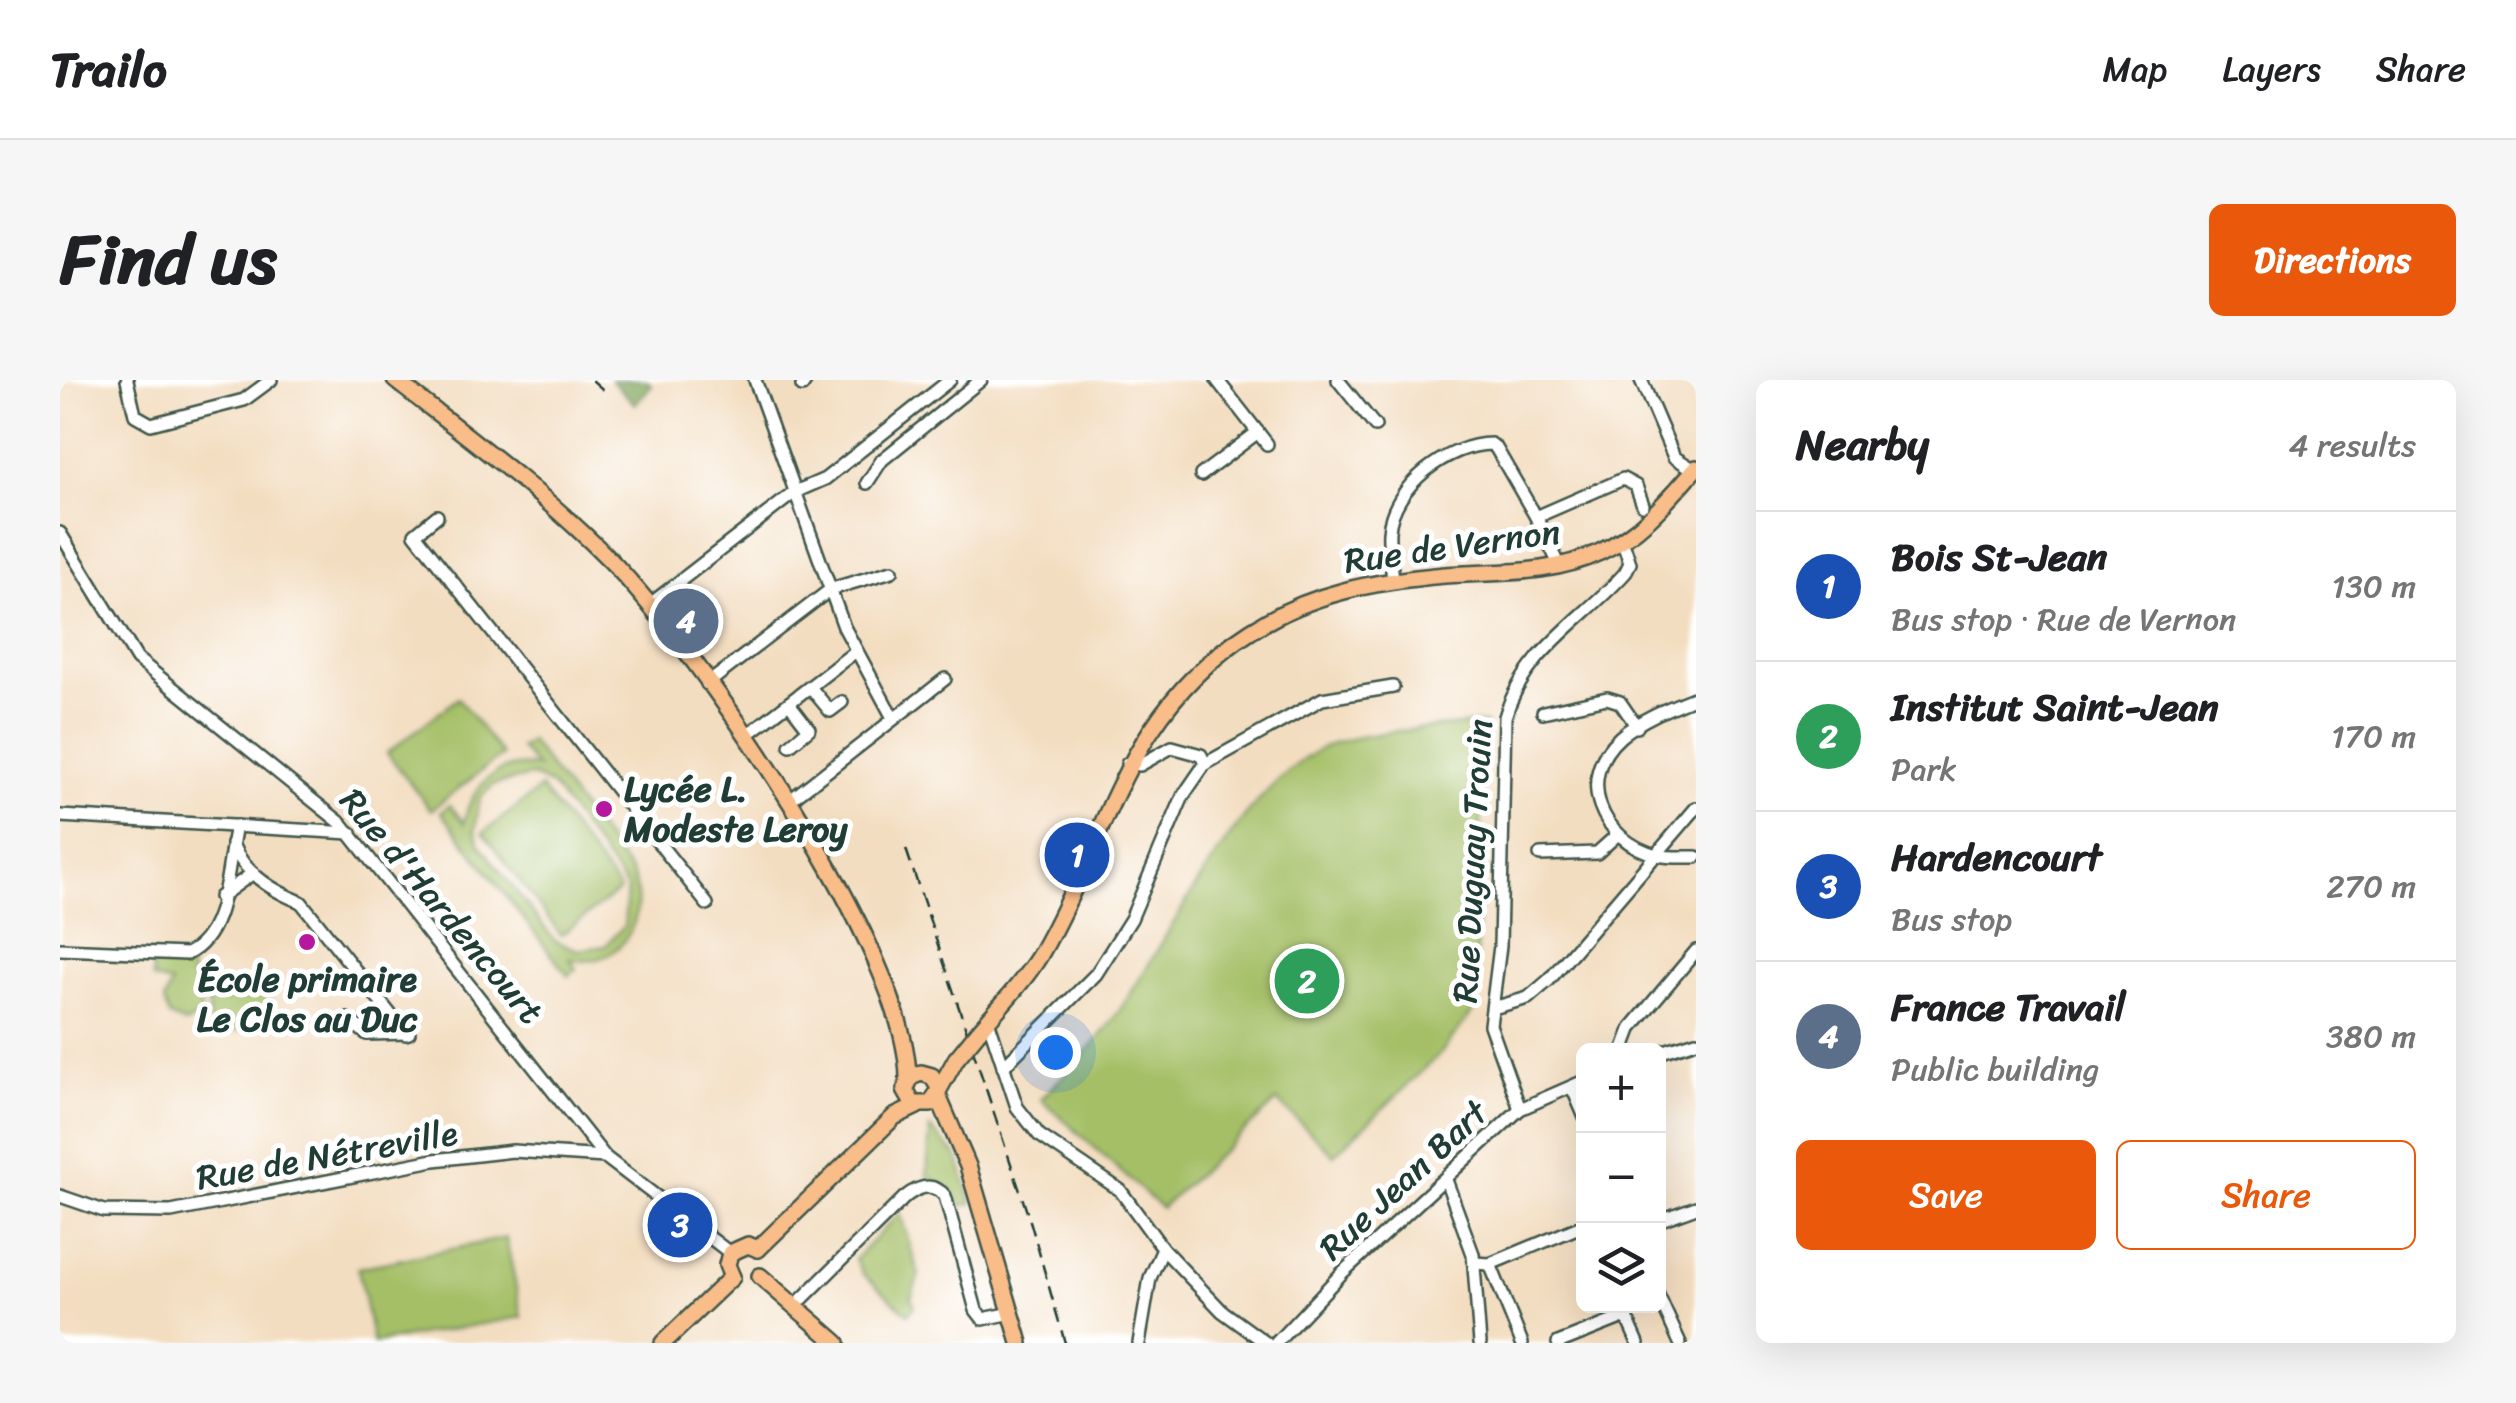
<!DOCTYPE html>
<html lang="en">
<head>
<meta charset="utf-8">
<style>
	:root { --surface:#fff; --page:#f6f6f6; --text:#202124; --muted:#757577; --line:#e0e0e0; --accent:#ea580c }
	body { margin:0; font-family:Sriracha,sans-serif; background:var(--page); color:var(--text) }
	.controls { position:absolute; right:30px; bottom:30px; display:grid; overflow:hidden; border-radius:15px; box-shadow:0 10px 40px #0002 }
	.controls button { width:90px; height:90px; display:grid; place-items:center; padding:0; border:0; border-bottom:2px solid var(--line); background:var(--surface); color:var(--text); font:50px sans-serif }
	.you { position:absolute; left:995px; top:672px; width:35px; height:35px; margin:-25px; border:8px solid #fff; border-radius:50%; background:#1a73e8; box-shadow:0 0 0 15px #1a73e833 }
	.badge { display:grid; place-items:center; width:65px; height:65px; border-radius:50%; background:var(--accent); color:#fff; font-size:32px; font-weight:700 }
	.pin { position:absolute; translate:-50% -50%; border:5px solid #fff; box-shadow:0 2px 10px #0006 }
	.list { margin:0; padding:0; list-style:none }
	h2 { display:flex; justify-content:space-between; align-items:center; height:130px; margin:0; padding:0 40px; font-size:42px }
	h2 small { font-size:32px; font-weight:400; color:var(--muted) }
	.list li { display:grid; grid-template-columns:65px 1fr auto; gap:30px; align-items:center; box-sizing:border-box; height:150px; padding:0 40px; border-top:2px solid var(--line) }
	.list b { display:block; font-size:38px; white-space:nowrap }
	.list p { margin:0; font-size:32px; white-space:nowrap; color:var(--muted) }
	.list em { font-size:32px; font-style:normal; color:var(--muted) }
	.actions { display:flex; gap:20px; padding:30px 40px }
	.actions a { flex:1; padding:22px 0; border:2px solid var(--accent); border-radius:15px; text-align:center; font-size:35px; color:var(--accent) }
	.actions .main { background:var(--accent); color:#fff }
	.icon { flex:none; width:55px; height:55px; fill:none; stroke:currentColor; stroke-width:2; stroke-linecap:round; stroke-linejoin:round }
	.map { position:relative; flex:none; width:1636px; height:963px; overflow:hidden; border-radius:15px }
	header { display:flex; align-items:center; gap:60px; box-sizing:border-box; height:140px; padding:0 50px; background:var(--surface); border-bottom:2px solid var(--line) }
	header strong { font-size:48px }
	nav { display:flex; gap:55px; margin-inline-start:auto; font-size:35px }
	.intro { display:flex; align-items:center; justify-content:space-between; box-sizing:border-box; height:240px; padding:0 60px }
	h1 { margin:0; font-size:70px }
	.button { padding:25px 45px; border-radius:15px; background:var(--accent); color:#fff; font-size:35px; font-weight:700 }
	main { display:flex; gap:60px; padding:0 60px }
	aside { flex:1; background:var(--surface); border-radius:15px; box-shadow:0 10px 40px #0002 }
	.map>svg:first-child { display:block }
	.green { fill:#a4bf66; stroke:#627e4d; stroke-width:2.5; fill-rule:evenodd }
	.forest { fill:#83a65b; stroke:#517248; stroke-width:2.5 }
	.lines { fill:none; stroke-linecap:round; stroke-linejoin:round }
	.minor-casing { stroke:#3f5549; stroke-width:16 }
	.major-casing { stroke:#3f5549; stroke-width:20 }
	.minor { stroke:#fff; stroke-width:11 }
	.major { stroke:#f8bd89; stroke-width:15 }
	.rail { stroke:#1f3d34; stroke-width:2.5; stroke-dasharray:15 8; stroke-linecap:butt }
	.major-bridge-casing { stroke:#3f5549; stroke-width:20; stroke-linecap:butt }
	.major-bridge { stroke:#f8bd89; stroke-width:15 }
	.poi-dot { fill:#b5179e; stroke:#fff; stroke-width:4 }
	.labels { text-anchor:middle; stroke-width:10; stroke-linejoin:round; paint-order:stroke }
	.street-label { font-size:35px; fill:#1f3d34; stroke:#fff }
	.poi-label { font-size:35px; font-weight:bold; fill:#1f3d34; stroke:#fff; text-anchor:start }
</style>
</head>
<body>
<header>
<strong>Trailo</strong>
<nav><a>Map</a><a>Layers</a><a>Share</a></nav>
</header>
<div class="intro"><h1>Find us</h1><a class="button">Directions</a></div>
<main>
<div class="map">
<svg width="1636" height="963" viewBox="0 0 1636 963">
	<rect width="100%" height="100%" fill="#fff"/>
	<filter id="ink" filterUnits="userSpaceOnUse"><feTurbulence type="fractalNoise" baseFrequency=".01" numOctaves="2"/><feDisplacementMap in="SourceGraphic" scale="20" xChannelSelector="R" yChannelSelector="G"/><feConvolveMatrix kernelMatrix="1 2 1 2 8 2 1 2 1" color-interpolation-filters="sRGB"/></filter>
	<filter id="wash" filterUnits="userSpaceOnUse"><feTurbulence type="fractalNoise" baseFrequency=".0048" numOctaves="4" result="noise"/><feDisplacementMap in="SourceGraphic" scale="40" xChannelSelector="R" yChannelSelector="G"/><feGaussianBlur stdDeviation="2.25" result="paint"/><feColorMatrix in="noise" values="0 0 0 0 0 0 0 0 0 0 0 0 0 0 0 0 0 1.4 0 .05"/><feComposite in="paint" operator="in"/></filter>
	<g filter="url(#wash)">
		<rect width="100%" height="100%" fill="#f3ddc0"/>
		<g class="green">
			<path d="M 398,318 L 442,375 L 371,430 L 327,373 Z"/>
			<path d="M 1425,343 L 1414,630 L 1381,673 L 1274,775 L 1217,721 L 1101,828 L 981,719 C 1006,692 1036,665 1057,634 C 1113,554 1172,418 1260,369 C 1294,351 1384,347 1425,343 Z"/>
			<path d="M 470,361 L 572,494 C 590,537 561,591 510,579 L 516,589 L 508,596 L 381,432 L 390,425 L 404,443 C 411,406 438,379 477,387 L 460,368 ZM 471,396 L 492,406 L 567,508 L 564,546 L 545,566 L 518,570 L 495,561 L 420,465 L 415,450 L 420,418 L 433,405 Z"/>
			<path d="M 481,408 L 560,510 L 501,555 L 423,453 Z"/>
			<path d="M 127,577 L 143,636 L 125,644 L 109,637 L 104,621 L 111,604 L 93,599 L 92,580 Z"/>
			<path d="M 209,614 L 214,645 L 152,654 L 147,622 Z"/>
			<path d="M 870,748 L 898,777 L 912,823 L 900,826 L 891,810 L 867,795 Z"/>
			<path d="M 840,833 L 859,895 L 851,918 L 855,925 L 848,934 L 803,894 L 795,879 Z"/>
			<path d="M 446,858 L 462,937 L 313,963 L 298,888 Z"/>
		</g>
		<path class="forest" d="M 551,0 L 586,0 L 592,5 L 575,24 Z"/>
	</g>
	<g filter="url(#ink)">
		<g class="lines">
			<defs>
				<g id="minor">
					<path d="M 67,0 L 75,35 L 91,44 L 184,20 L 211,0"/>
					<path d="M 695,0 L 784,247 L 833,338"/>
					<path d="M 1157,0 L 1207,64"/>
					<path d="M 1278,0 L 1315,46"/>
					<path d="M 1581,0 L 1614,77 L 1636,91"/>
					<path d="M 742,6 L 746,0"/>
					<path d="M 1141,95 L 1198,52"/>
					<path d="M 807,103 L 822,80 L 921,0"/>
					<path d="M 377,136 L 355,154 L 647,524"/>
					<path d="M 0,153 L 77,279 L 282,444 L 545,777 L 670,873"/>
					<path d="M 1500,186 L 1476,137 L 1563,99 L 1576,106 L 1583,125"/>
					<path d="M 1333,201 C 1332,185 1328,168 1329,152 C 1332,106 1389,64 1431,64 L 1436,68 L 1476,137"/>
					<path d="M 589,225 L 735,112 L 765,99 L 890,0"/>
					<path d="M 647,304 L 771,209 L 832,191"/>
					<path d="M 750,307 L 770,331 L 782,322"/>
					<path d="M 1636,317 C 1611,327 1580,339 1560,357 C 1514,398 1541,461 1597,475 C 1609,478 1624,477 1636,477"/>
					<path d="M 729,323 L 749,349 L 730,365"/>
					<path d="M 1483,332 L 1547,318 L 1560,322 L 1577,347"/>
					<path d="M 686,356 L 796,271"/>
					<path d="M 1067,384 L 1080,385 L 1112,367 L 1141,375 L 1145,384"/>
					<path d="M 729,421 L 885,299"/>
					<path d="M 0,436 L 291,453"/>
					<path d="M 172,464 C 184,493 213,511 241,522 L 346,654"/>
					<path d="M 1480,475 L 1537,473 L 1557,455"/>
					<path d="M 160,517 L 193,493"/>
					<path d="M 0,569 L 127,574 C 168,555 166,488 176,446"/>
					<path d="M 1433,628 L 1468,618 L 1489,600 L 1636,428"/>
					<path d="M 287,639 L 307,654 L 349,653"/>
					<path d="M 928,640 L 957,727 L 979,755 L 1060,810 L 1103,869 L 1162,931 L 1206,963"/>
					<path d="M 1563,671 L 1572,647 L 1636,571"/>
					<path d="M 1598,673 L 1636,661"/>
					<path d="M 943,687 L 1036,594 L 1071,539 L 1123,416 L 1145,384 L 1262,319 L 1333,307"/>
					<path d="M 1512,707 L 1524,735"/>
					<path d="M 1460,729 L 1430,645 L 1440,566 L 1445,337 C 1464,272 1522,241 1565,193 L 1570,183 L 1562,159"/>
					<path d="M 1386,800 L 1413,874 L 1420,963"/>
					<path d="M 0,816 L 44,831 L 111,832 L 374,780 L 453,771 L 545,777"/>
					<path d="M 1598,841 L 1636,827"/>
					<path d="M 1414,883 L 1430,884 L 1524,845"/>
					<path d="M 1430,884 L 1462,963"/>
					<path d="M 1598,915 L 1620,963"/>
					<path d="M 735,926 L 845,817 C 858,807 872,801 885,816 L 916,930 L 923,939 L 952,933"/>
					<path d="M 1566,936 L 1578,963"/>
					<path d="M 1079,963 L 1090,898 L 1103,869"/>
					<path d="M 1216,963 L 1283,892 L 1460,729 L 1524,701"/>
					<path d="M 1498,963 L 1566,936 L 1562,926"/>
				</g>
				<g id="major">
					<path d="M 335,0 C 409,58 484,113 550,180 C 640,273 849,572 848,700"/>
					<path d="M 918,652 C 939,627 963,603 980,575 C 1049,455 1063,333 1191,251 C 1249,213 1316,201 1385,195 C 1439,191 1489,196 1540,172 C 1581,153 1607,121 1636,88"/>
					<path d="M 879,708 L 872,696 L 861,693 L 851,697 L 845,710 L 853,724 L 871,724 L 896,679"/>
					<path d="M 878,716 L 908,786 L 960,963"/>
					<path d="M 698,869 L 834,737 L 857,726"/>
					<path d="M 700,896 L 777,963"/>
					<path d="M 672,897 L 667,885 L 670,873 L 688,865 L 698,869"/>
					<path d="M 603,963 L 672,897"/>
				</g>
			</defs>
			<use href="#minor" class="minor-casing"/>
			<use href="#major" class="major-casing"/>
			<use href="#minor" class="minor"/>
			<use href="#major" class="major"/>
			<g class="rail">
				<path d="M 532,0 L 549,15"/>
				<path d="M 846,469 L 971,844 L 1005,963"/>
			</g>
			<defs>
				<path id="major-bridge" d="M 896,679 L 918,652"/>
			</defs>
			<use href="#major-bridge" class="major-bridge-casing"/>
			<use href="#major-bridge" class="major-bridge"/>
		</g>
	</g>
	<g class="poi-dot">
		<circle cx="544" cy="429" r="10"/>
		<circle cx="247" cy="562" r="10"/>
	</g>
	<g class="labels">
		<g class="street-label">
			<text transform="translate(1392 166) rotate(-8)" y="12">Rue de Vernon</text>
			<text transform="translate(1412 481) rotate(-87)" y="12">Rue Duguay Trouin</text>
			<text transform="translate(382 526) rotate(50)" y="12">Rue d'Hardencourt</text>
			<text transform="translate(267 775) rotate(-10)" y="12">Rue de Nétreville</text>
			<text transform="translate(1343 800) rotate(-43)" y="12">Rue Jean Bart</text>
		</g>
		<g class="poi-label">
			<text x="564" y="421">Lycée L.<tspan x="564" dy="40">Modeste Leroy</tspan></text>
			<text x="247" y="611" text-anchor="middle">École primaire<tspan x="247" dy="40">Le Clos au Duc</tspan></text>
		</g>
	</g>
</svg>
<div class="controls">
<button>+</button>
<button>−</button>
<button><svg class="icon" aria-label="layers" viewBox="0 0 24 24"><path d="M12 4l9 5-9 5-9-5zM3 14l9 5 9-5"/></svg></button>
</div>
<div class="you"></div>
<div class="pin badge" style="left:1017px;top:475px;background:#1a4fb4">1</div>
<div class="pin badge" style="left:1247px;top:601px;background:#2e9e5b">2</div>
<div class="pin badge" style="left:620px;top:845px;background:#1a4fb4">3</div>
<div class="pin badge" style="left:626px;top:241px;background:#5c6f8a">4</div>
</div>
<aside>
<h2>Nearby<small>4 results</small></h2>
<ul class="list">
<li><span class="badge" style="background:#1a4fb4">1</span><div><b>Bois St-Jean</b><p>Bus stop · Rue de Vernon</p></div><em>130 m</em></li>
<li><span class="badge" style="background:#2e9e5b">2</span><div><b>Institut Saint-Jean</b><p>Park</p></div><em>170 m</em></li>
<li><span class="badge" style="background:#1a4fb4">3</span><div><b>Hardencourt</b><p>Bus stop</p></div><em>270 m</em></li>
<li><span class="badge" style="background:#5c6f8a">4</span><div><b>France Travail</b><p>Public building</p></div><em>380 m</em></li>
</ul>
<div class="actions"><a class="main">Save</a><a>Share</a></div>
</aside>
</main>
</body>
</html>
